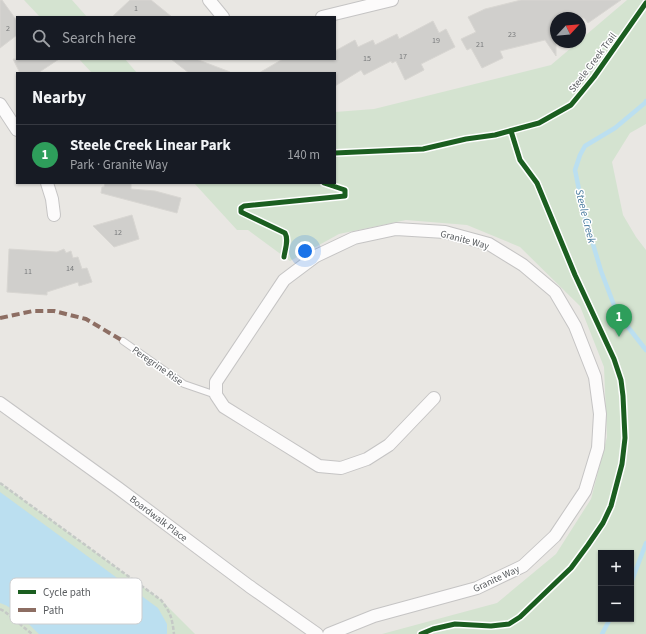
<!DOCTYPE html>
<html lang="en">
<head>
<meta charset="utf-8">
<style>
	:root { --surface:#171b24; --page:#242831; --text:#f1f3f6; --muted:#9ea1a6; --line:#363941; --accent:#8c8d8e }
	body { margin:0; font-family:"Source Sans 3",sans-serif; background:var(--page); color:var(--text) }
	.controls { position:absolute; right:12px; bottom:12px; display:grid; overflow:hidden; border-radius:0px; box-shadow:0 1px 3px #0004 }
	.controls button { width:36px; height:36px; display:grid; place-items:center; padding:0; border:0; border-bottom:1px solid var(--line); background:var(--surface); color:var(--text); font:20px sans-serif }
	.compass { position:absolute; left:550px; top:12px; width:36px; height:36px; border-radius:50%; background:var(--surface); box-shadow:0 1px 3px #0004; rotate:64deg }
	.you { position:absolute; left:305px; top:251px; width:14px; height:14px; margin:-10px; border:3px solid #fff; border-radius:50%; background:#1a73e8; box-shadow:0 0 0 6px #1a73e833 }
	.badge { display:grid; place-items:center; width:26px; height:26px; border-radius:50%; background:var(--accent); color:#fff; font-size:13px; font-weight:700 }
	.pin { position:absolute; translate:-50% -33px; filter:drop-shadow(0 1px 2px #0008) }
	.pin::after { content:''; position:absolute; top:21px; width:14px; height:12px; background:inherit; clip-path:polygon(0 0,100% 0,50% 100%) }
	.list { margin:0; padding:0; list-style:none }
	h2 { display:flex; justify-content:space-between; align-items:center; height:52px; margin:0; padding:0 16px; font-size:17px }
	h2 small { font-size:13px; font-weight:400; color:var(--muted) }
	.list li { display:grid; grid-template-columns:26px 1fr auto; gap:12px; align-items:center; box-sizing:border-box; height:60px; padding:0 16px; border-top:1px solid var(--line) }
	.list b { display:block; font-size:15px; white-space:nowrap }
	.list p { margin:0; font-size:13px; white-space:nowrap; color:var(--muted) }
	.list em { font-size:13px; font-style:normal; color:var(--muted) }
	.icon { flex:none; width:22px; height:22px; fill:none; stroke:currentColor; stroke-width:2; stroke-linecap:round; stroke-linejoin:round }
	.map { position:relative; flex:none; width:646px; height:634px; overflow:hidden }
	.search { position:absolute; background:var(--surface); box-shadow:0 1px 3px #0004; left:16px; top:16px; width:320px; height:44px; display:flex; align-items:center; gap:10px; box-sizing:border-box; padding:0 14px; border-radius:0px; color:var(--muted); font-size:15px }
	.panel { position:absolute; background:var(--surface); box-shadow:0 1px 3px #0004; left:16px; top:72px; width:320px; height:112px; border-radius:0px }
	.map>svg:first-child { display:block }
	.green { fill:#d4e3d0; fill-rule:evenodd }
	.water { fill:#bbdff0 }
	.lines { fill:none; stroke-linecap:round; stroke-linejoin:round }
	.stream { stroke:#bbdff0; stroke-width:4.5 }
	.building { fill:#d0cfcc; stroke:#d8d6d2 }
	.lane-casing { stroke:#c5c4c4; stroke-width:8 }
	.street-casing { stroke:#c5c4c4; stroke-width:14 }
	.path { stroke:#c5c9c6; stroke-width:2.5; stroke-dasharray:4 2; stroke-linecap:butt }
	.lane { stroke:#fcfbfb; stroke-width:6 }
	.street { stroke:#fcfbfb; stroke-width:12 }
	.quiet { stroke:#8d6e63; stroke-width:4; stroke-dasharray:8 4; stroke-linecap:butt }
	.cycleway-casing { stroke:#fff; stroke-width:8 }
	.cycleway { stroke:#1b5e20; stroke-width:5 }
	.labels { text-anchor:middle; stroke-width:3; stroke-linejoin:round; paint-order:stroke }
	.number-label { font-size:8px; fill:#797b7c }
	.street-label { font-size:10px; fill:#5a5d60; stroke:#fff }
	.water-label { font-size:11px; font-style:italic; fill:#45789c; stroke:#fff }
	.key { fill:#fff; stroke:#cececf; stroke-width:1 }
	.key-label { font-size:11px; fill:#5a5d60 }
</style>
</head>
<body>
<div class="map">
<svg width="646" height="634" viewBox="0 0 646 634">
	<rect width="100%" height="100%" fill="#e9e7e3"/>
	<g class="green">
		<path d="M 24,0 L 72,0 L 87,17 L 40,17 Z"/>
		<path d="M 627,0 L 646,0 L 646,124 L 630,133 L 612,162 L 623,215 L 636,237 L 646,250 L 646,634 L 382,634 L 497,603 L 556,554 L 591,499 L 607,437 L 604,367 L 580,306 L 520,247 L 467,225 L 406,220 L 339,234 L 290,261 L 248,230 L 237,230 L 194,183 L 335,183 L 335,112 L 374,109 L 551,65 L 578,42 L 580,42 L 580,40 ZM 601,553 L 631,553 L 631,619 L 601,619 Z"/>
		<path d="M 79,59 L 125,59 L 137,73 L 92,73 Z"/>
		<path d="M 0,483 L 161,600 L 195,634 L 0,634 Z"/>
	</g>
	<path class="water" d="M 0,492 L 158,608 L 167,624 L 167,634 L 39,634 C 27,623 16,608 0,603 Z"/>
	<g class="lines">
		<g class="stream">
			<path d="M 646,101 L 645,103 L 615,128 L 585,146 L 580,155 L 575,170 L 584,214 L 601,271 L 617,313 L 646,350"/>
			<path d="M 631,583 L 646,543"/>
			<path d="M 602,634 L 610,619"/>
		</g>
	</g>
	<g class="building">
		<path d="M 0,0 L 2,0 L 17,21 L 17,35 L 0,48 Z"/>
		<path d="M 130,0 L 151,0 L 172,17 L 112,17 Z"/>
		<path d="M 521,0 L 621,0 L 588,23 L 584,18 L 556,18 L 556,56 L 545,40 L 500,51 L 503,58 L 482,68 L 471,48 L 467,50 L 461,39 L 476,32 L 468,17 L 485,9 Z"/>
		<path d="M 433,21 L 439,33 L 446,29 L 455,47 L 421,64 L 424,70 L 405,80 L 396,61 L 392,63 L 391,61 L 364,75 L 361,70 L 335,86 L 335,73 L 259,73 L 283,59 L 335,59 L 335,51 L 355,40 L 358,47 L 373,40 L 375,45 L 397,34 L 399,39 Z"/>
		<path d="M 13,59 L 59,59 L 38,73 L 20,73 Z"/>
		<path d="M 171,59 L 196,59 L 230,72 L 229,73 L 189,73 Z"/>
		<path d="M 105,183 L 131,183 L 131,189 L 155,191 L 181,198 L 177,213 L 101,193 L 102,187 L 104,187 Z"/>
		<path d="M 132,215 L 139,239 L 114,247 L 93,226 Z"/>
		<path d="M 9,249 L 57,252 L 64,249 L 66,253 L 71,251 L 73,258 L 78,257 L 82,269 L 87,268 L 92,282 L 79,286 L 78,282 L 47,292 L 47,295 L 7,292 Z"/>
	</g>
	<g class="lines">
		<defs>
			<path id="lane" d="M 123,341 L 184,384 L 216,395"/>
			<g id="street">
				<path d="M 209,0 L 223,17"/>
				<path d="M 322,17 L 392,0"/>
				<path d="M 0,104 L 17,130"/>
				<path d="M 47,183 L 52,199 L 54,215"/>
				<path d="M 0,403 L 118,488 L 249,586 L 317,634"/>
				<path d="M 329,634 L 374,616 L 477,588 L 523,566 L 555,536 L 585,491 L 598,448 L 600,414 L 595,377 L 575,326 L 555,292 L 523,265 L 489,244 L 445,232 L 396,229 L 354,238 L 316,256 L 284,280 L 216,382 L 216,395 L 224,407 L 319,466 L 341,468 L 367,459 L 389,445 L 434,398"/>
			</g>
		</defs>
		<use href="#lane" class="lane-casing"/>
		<use href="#street" class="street-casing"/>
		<g class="path">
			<path d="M 0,483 L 161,600 C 171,613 172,618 174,634"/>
			<path d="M 0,609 L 4,611 L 32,634"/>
		</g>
		<use href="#lane" class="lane"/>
		<use href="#street" class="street"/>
		<path class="quiet" d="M 0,318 L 33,311 L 54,311 L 86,319 L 123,341"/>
		<defs>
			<g id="cycleway">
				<path d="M 335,153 L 423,149 L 466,139 L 495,135 L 539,123 L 571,105 L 594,77 L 646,3"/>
				<path d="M 284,257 C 285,249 289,240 285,233 L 241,212 L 241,208 L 244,206 L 345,196 L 345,190 L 324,183"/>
				<path d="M 421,634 L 433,629 L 455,624 L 491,626 L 509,624 L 520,617 L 571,568 L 588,545 L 603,523 L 611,506 L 622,464 L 625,438 L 623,396 L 621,380 L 614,359 L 575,275 L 537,183 L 520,160 L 511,131"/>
			</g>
		</defs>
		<use href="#cycleway" class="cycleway-casing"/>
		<use href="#cycleway" class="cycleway"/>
	</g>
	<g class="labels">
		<g class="number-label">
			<text x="136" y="11">1</text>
			<text x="8" y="31">2</text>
			<text x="512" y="37">23</text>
			<text x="436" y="43">19</text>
			<text x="480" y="47">21</text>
			<text x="403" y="59">17</text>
			<text x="367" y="61">15</text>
			<text x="118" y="235">12</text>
			<text x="70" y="271">14</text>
			<text x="28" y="274">11</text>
		</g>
		<g class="street-label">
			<text transform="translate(592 62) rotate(-53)" y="4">Steele Creek Trail</text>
			<text transform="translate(465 239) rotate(15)" y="4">Granite Way</text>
			<text transform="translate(158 365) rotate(35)" y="4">Peregrine Rise</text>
			<text transform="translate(159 518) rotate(37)" y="4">Boardwalk Place</text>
			<text transform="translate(496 578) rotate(-25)" y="4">Granite Way</text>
		</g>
		<g class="water-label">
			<text transform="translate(586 216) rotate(76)" y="4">Steele Creek</text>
		</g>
	</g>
	<rect x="10" y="578" width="132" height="46" rx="6" class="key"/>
	<rect x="18" y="590" width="18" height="4" fill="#1b5e20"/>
	<rect x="18" y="608" width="18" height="4" fill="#8d6e63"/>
	<g class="key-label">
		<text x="43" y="596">Cycle path</text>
		<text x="43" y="614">Path</text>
	</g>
</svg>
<div class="controls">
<button>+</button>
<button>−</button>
</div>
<svg class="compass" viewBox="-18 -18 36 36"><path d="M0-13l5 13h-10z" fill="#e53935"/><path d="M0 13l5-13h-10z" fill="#9ea1a6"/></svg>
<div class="you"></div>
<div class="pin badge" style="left:619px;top:337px;background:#2e9e5b">1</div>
<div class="search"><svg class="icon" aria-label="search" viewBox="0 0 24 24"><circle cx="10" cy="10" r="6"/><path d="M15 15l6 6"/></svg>Search here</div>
<section class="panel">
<h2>Nearby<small></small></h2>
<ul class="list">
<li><span class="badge" style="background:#2e9e5b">1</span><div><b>Steele Creek Linear Park</b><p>Park · Granite Way</p></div><em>140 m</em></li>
</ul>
</section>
</div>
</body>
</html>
